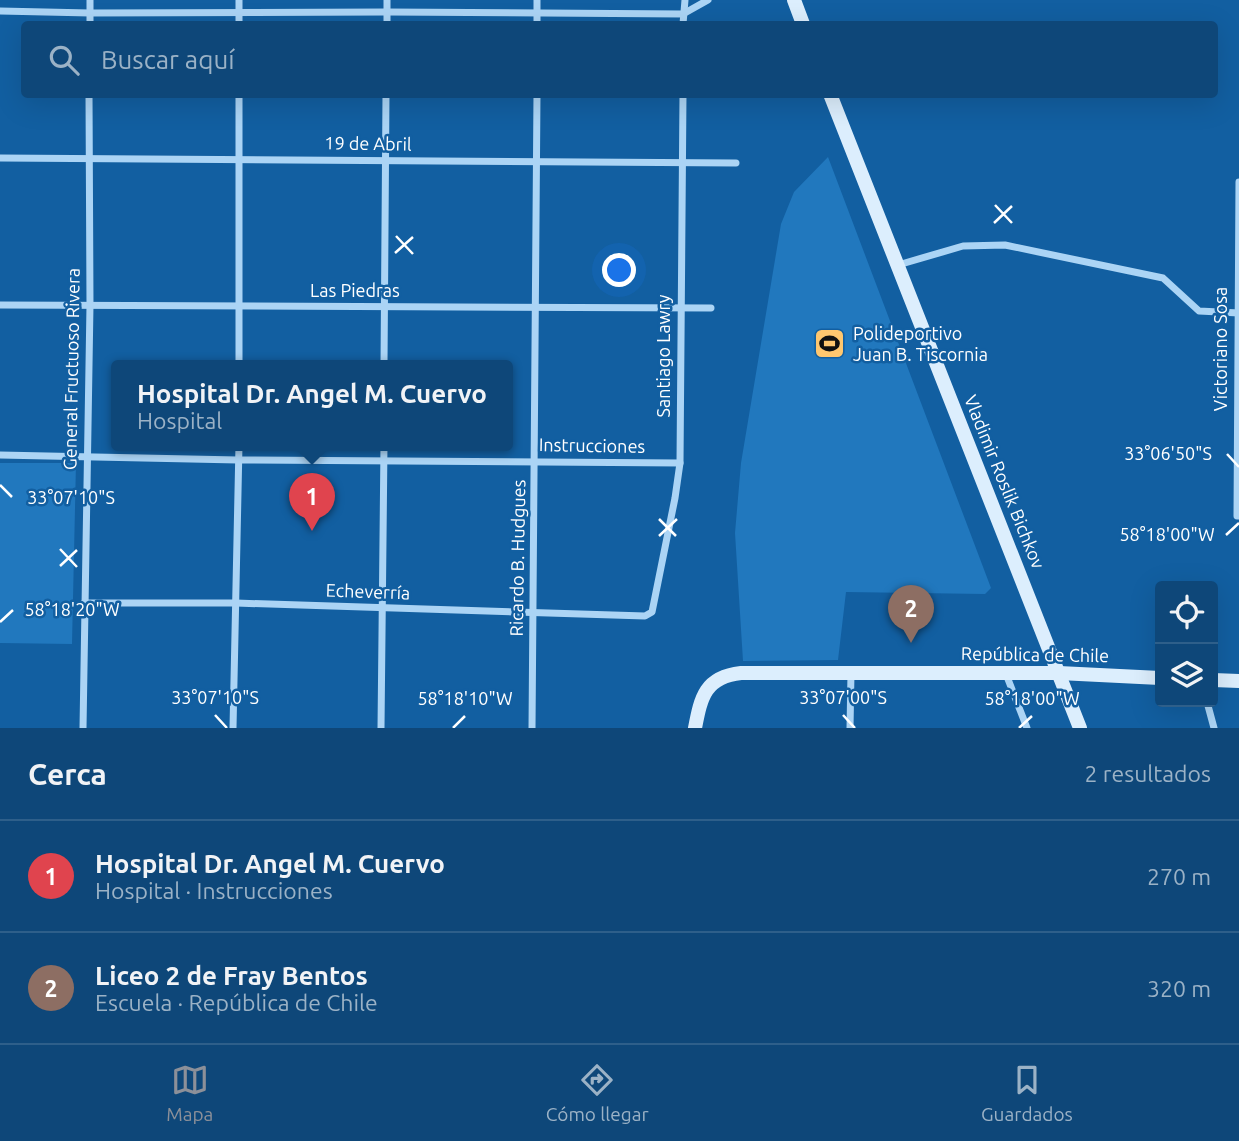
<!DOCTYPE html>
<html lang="es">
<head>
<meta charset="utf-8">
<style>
	:root { --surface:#0e4779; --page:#174e7e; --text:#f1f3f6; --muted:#9bb2c6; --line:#2e5f8a; --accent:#8c9099 }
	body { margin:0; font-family:Ubuntu,sans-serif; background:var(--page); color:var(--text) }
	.controls { position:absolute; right:21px; bottom:21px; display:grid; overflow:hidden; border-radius:7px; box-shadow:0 7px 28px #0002 }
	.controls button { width:63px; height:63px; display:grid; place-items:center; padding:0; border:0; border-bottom:2px solid var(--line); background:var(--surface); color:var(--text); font:35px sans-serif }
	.you { position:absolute; left:620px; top:271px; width:24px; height:24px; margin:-18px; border:5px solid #fff; border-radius:50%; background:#1a73e8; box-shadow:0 0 0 10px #1a73e833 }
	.badge { display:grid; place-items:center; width:46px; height:46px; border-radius:50%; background:var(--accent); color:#fff; font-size:23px; font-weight:700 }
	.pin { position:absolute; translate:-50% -58px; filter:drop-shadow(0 2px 4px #0008) }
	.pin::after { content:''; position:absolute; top:37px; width:24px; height:21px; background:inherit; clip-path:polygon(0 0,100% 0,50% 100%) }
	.popup { position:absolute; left:111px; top:360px; width:402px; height:91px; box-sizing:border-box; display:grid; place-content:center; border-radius:7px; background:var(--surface); filter:drop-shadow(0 2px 5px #0005); font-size:23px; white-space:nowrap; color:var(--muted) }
	.popup b { font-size:26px; color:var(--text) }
	.popup::after { content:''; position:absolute; left:50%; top:100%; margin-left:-14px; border:14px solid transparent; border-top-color:var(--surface) }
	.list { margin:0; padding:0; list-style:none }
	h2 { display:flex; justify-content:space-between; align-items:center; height:91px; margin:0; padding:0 28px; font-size:30px }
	h2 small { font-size:23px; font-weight:400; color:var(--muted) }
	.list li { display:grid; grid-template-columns:46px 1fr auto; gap:21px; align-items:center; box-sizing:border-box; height:112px; padding:0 28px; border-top:2px solid var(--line) }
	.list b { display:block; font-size:26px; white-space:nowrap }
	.list p { margin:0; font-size:23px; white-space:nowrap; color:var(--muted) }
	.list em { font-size:23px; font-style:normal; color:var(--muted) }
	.icon { flex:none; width:38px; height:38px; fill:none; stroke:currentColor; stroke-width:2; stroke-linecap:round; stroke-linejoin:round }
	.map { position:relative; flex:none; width:1239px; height:728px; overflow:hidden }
	.search { position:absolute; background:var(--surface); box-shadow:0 7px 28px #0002; left:21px; right:21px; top:21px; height:77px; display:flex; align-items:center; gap:18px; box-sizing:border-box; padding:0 24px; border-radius:7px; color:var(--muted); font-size:26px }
	.sheet { height:315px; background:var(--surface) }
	nav { display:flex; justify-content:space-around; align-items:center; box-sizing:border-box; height:98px; border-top:2px solid var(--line); background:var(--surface); font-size:19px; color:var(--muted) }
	nav a { display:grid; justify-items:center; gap:4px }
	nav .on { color:var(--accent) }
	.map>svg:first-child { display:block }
	.pitch { fill:#2178be }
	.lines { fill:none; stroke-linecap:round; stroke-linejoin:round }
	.street { stroke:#abd4f5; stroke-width:7 }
	.secondary { stroke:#dceefd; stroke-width:14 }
	.ticks { fill:none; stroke:#fff; stroke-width:2.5 }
	.labels { text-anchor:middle; stroke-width:5; stroke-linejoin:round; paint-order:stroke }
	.street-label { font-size:18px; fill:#fff; stroke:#125fa1 }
	.poi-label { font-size:18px; fill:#fff; stroke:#125fa1; text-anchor:start }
	.ticks-label { font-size:18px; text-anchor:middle; fill:#fff; stroke:#125fa1; stroke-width:5; stroke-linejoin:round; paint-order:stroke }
</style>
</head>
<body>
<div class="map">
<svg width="1239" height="728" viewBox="0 0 1239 728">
	<rect width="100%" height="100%" fill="#125fa1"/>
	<g class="pitch">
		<path d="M 828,157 L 991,588 L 985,594 L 846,592 L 838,660 L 743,661 L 735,533 L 741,463 L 781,224 L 794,192 Z"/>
		<path d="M 0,463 L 76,463 L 72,644 L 0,643 Z"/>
	</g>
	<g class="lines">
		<g class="street">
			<path d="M 537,0 L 537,24"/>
			<path d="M 0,11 L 90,13 L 387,12 L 683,14 L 708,0"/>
			<path d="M 90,24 L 90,0"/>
			<path d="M 239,24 L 239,0"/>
			<path d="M 387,24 L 387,0"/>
			<path d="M 683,24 L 685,0"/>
			<path d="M 0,158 L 736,163"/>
			<path d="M 1239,182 L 1237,516 L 1239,516"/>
			<path d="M 898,265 L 963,246 L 1005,245 L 1163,278 L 1199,311 L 1239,313"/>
			<path d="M 0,305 L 711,308"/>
			<path d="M 239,365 L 239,94"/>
			<path d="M 384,365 L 386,94"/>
			<path d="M 0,455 L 238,460 L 680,463"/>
			<path d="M 84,603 L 236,603 L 645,616 L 652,612 L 675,498 L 680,463 L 683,94"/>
			<path d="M 1006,674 L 1027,728"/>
			<path d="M 1207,702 L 1214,728"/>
			<path d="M 83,728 L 90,305 L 89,94"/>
			<path d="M 233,728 L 239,445"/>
			<path d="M 381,728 L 384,445"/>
			<path d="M 532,728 L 537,94"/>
			<path d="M 850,728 L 851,673"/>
		</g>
		<g class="secondary">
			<path d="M 794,0 L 803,24"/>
			<path d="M 830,94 L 1080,728"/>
			<path d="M 1213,680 L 1239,681"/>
			<path d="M 695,728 C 701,697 705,677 741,673 L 1059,673 L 1160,678"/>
		</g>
	</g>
	<path class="ticks" d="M 995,205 L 1012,223M 994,223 L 1012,206M 396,236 L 413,254M 395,253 L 413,237M 1227,454 L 1239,467M 0,485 L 12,497M 659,519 L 676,536M 1226,535 L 1239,523M 659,536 L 677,519M 60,549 L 77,567M 60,566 L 77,550M 0,622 L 13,610M 215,715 L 227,728M 843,715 L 855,728M 453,728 L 465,716M 1019,728 L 1032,716"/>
	<defs>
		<symbol id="stadium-square" viewBox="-11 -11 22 22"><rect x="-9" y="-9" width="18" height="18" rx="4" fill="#ffc76f" stroke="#125fa1"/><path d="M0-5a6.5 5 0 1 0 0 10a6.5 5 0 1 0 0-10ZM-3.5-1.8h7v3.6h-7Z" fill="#111"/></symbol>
	</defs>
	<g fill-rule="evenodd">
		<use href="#stadium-square" x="812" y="326" width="35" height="35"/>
	</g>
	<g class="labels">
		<g class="street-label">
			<text transform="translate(368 144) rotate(1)" y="6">19 de Abril</text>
			<text x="355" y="297">Las Piedras</text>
			<text transform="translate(1221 349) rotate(-90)" y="6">Victoriano Sosa</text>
			<text transform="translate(664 356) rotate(-90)" y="6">Santiago Lawry</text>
			<text transform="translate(72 369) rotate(-89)" y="6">General Fructuoso Rivera</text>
			<text transform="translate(592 446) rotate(1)" y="6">Instrucciones</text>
			<text transform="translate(1004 482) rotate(68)" y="6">Vladimir Roslik Bichkov</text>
			<text transform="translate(518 558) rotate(-89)" y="6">Ricardo B. Hudgues</text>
			<text transform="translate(368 592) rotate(2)" y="6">Echeverría</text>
			<text transform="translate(1035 655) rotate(1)" y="6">República de Chile</text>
		</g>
		<g class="poi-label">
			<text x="853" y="340">Polideportivo<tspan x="853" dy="21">Juan B. Tiscornia</tspan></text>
		</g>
	</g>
	<g class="ticks-label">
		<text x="1168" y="460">33°06'50"S</text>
		<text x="71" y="504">33°07'10"S</text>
		<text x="1167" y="541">58°18'00"W</text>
		<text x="72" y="616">58°18'20"W</text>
		<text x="215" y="704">33°07'10"S</text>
		<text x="843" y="704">33°07'00"S</text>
		<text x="465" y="705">58°18'10"W</text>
		<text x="1032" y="705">58°18'00"W</text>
	</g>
</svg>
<div class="controls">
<button><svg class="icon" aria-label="locate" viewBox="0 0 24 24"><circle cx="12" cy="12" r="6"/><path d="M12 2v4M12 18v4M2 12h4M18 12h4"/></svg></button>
<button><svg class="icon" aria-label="layers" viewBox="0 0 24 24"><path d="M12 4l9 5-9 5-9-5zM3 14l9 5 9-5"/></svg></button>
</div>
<div class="you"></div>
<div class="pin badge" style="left:312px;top:531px;background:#e0444e">1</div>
<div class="popup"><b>Hospital Dr. Angel M. Cuervo</b>Hospital</div>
<div class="pin badge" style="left:911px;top:643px;background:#8d6e63">2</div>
<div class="search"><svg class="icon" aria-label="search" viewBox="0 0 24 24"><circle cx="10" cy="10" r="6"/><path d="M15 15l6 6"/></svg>Buscar aquí</div>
</div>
<section class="sheet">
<h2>Cerca<small>2 resultados</small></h2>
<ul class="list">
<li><span class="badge" style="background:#e0444e">1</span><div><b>Hospital Dr. Angel M. Cuervo</b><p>Hospital · Instrucciones</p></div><em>270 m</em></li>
<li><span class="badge" style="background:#8d6e63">2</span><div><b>Liceo 2 de Fray Bentos</b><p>Escuela · República de Chile</p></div><em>320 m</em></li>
</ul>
</section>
<nav>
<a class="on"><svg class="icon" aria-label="map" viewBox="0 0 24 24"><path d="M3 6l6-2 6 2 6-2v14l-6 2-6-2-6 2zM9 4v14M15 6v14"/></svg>Mapa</a>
<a><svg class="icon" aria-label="directions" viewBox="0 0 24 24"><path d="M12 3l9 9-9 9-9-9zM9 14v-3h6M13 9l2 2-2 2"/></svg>Cómo llegar</a>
<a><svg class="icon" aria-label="saved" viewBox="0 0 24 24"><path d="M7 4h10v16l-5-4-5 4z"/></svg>Guardados</a>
</nav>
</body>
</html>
